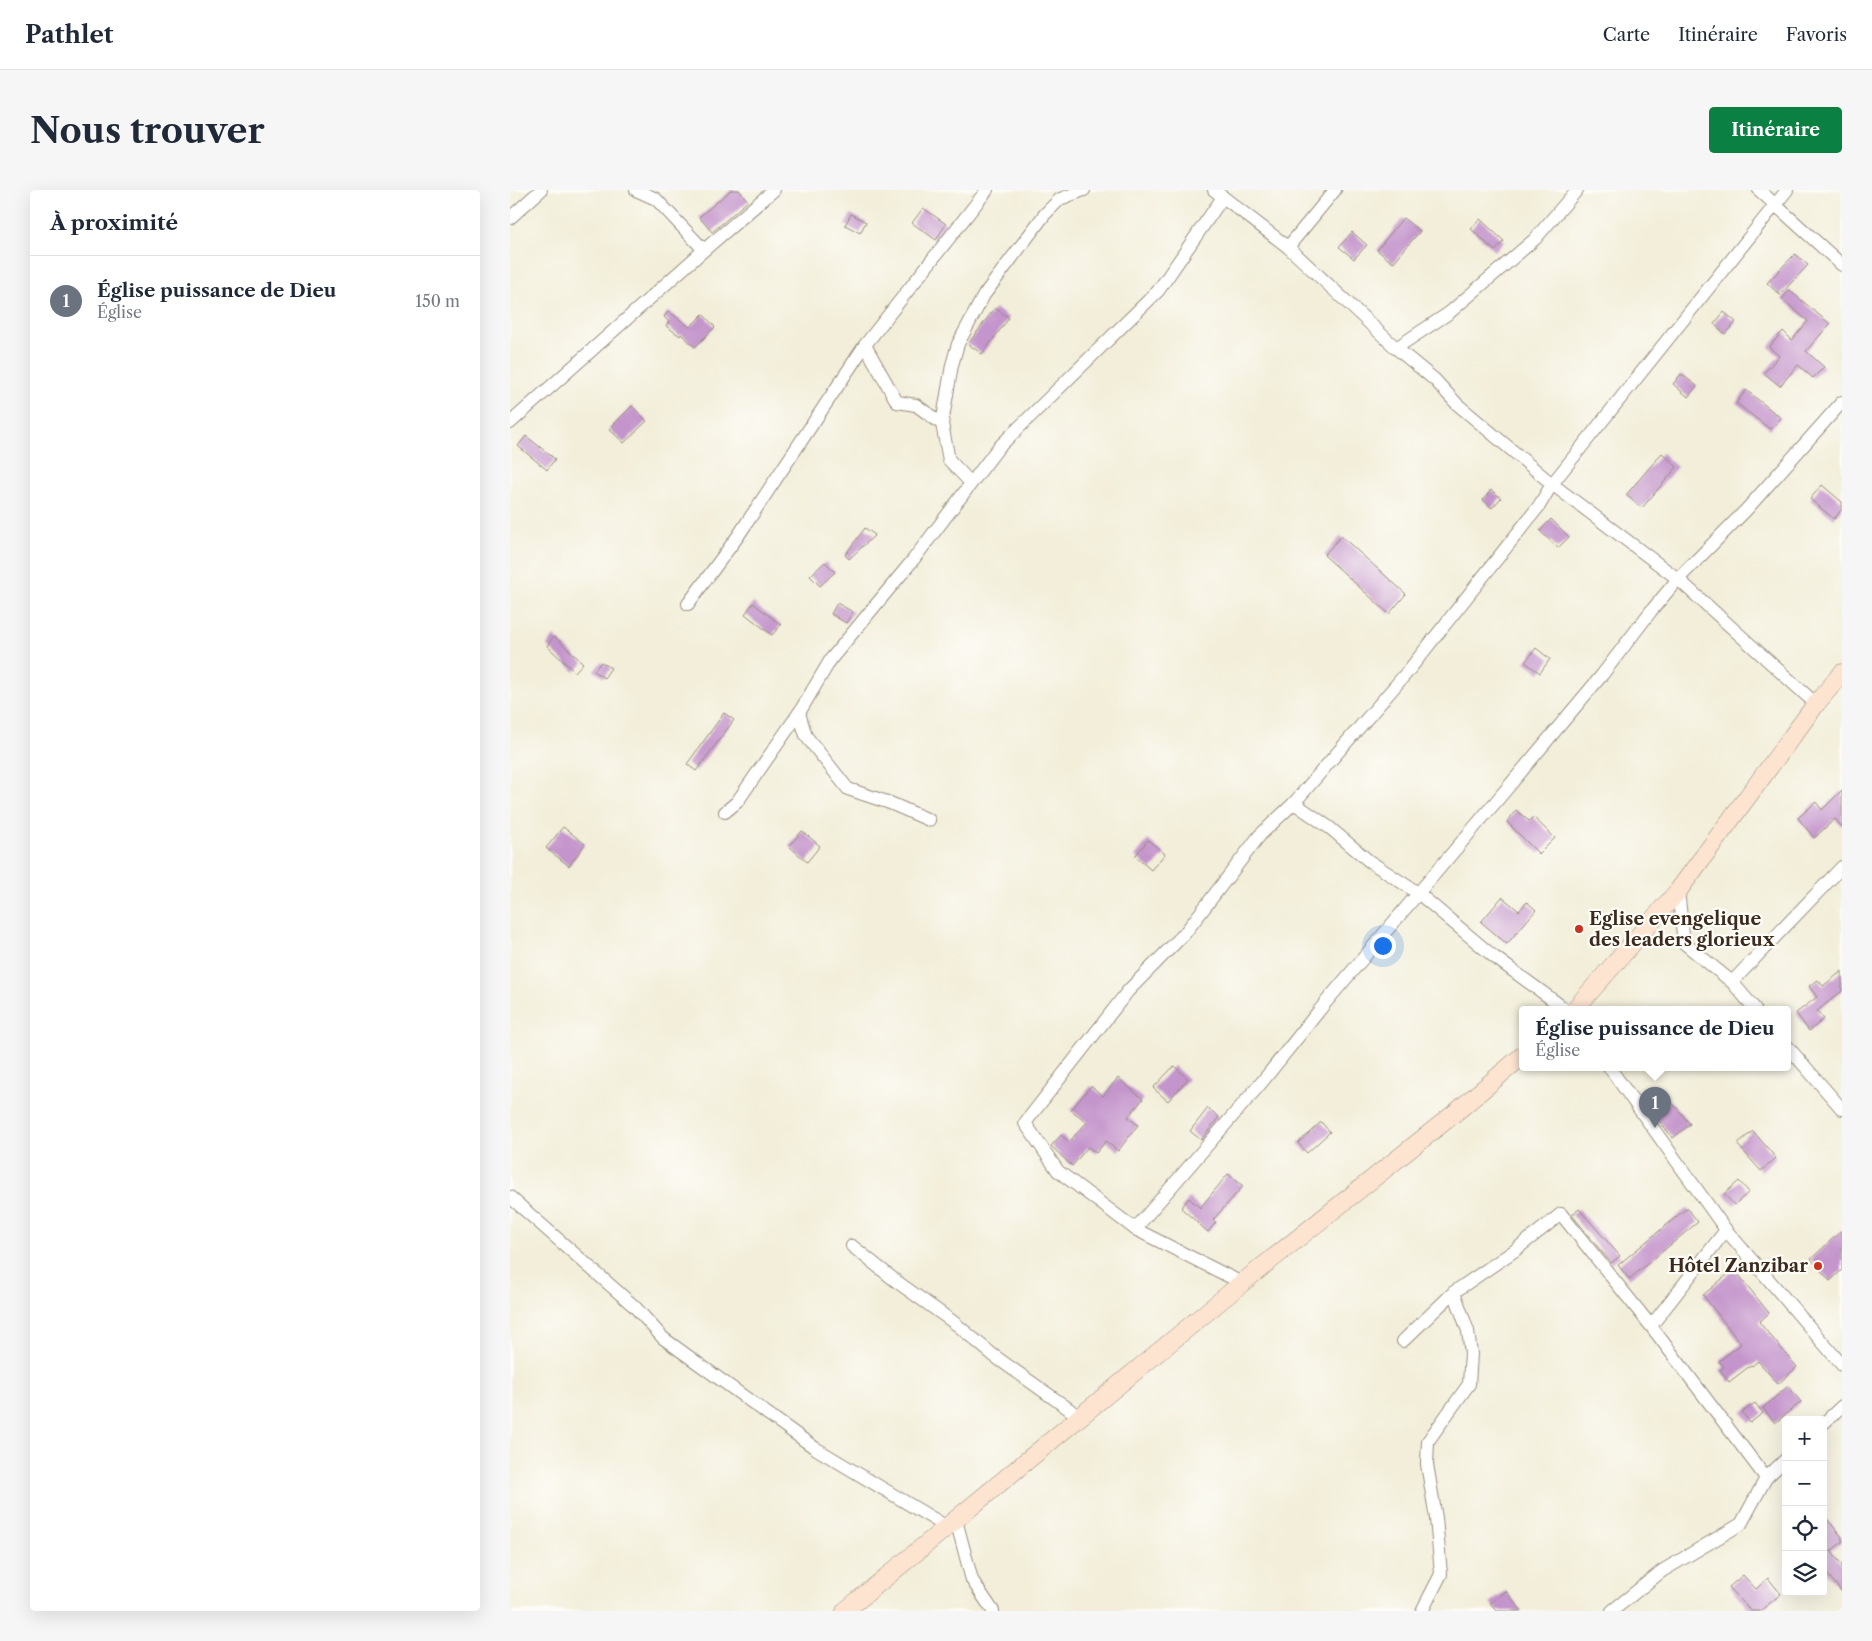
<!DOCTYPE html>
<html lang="fr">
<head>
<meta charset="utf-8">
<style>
	:root { --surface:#fff; --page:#f6f6f7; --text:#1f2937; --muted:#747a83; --line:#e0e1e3; --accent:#0b8043 }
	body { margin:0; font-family:"Libre Caslon Text",serif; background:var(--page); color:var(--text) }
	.controls { position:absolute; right:15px; bottom:15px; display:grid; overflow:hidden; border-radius:5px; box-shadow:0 5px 20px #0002 }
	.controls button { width:45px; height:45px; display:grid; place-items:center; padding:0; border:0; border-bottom:1px solid var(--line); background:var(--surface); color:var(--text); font:25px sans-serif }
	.you { position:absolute; left:872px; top:755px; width:18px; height:18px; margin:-12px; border:4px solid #fff; border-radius:50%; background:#1a73e8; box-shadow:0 0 0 8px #1a73e833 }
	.badge { display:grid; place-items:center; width:32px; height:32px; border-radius:50%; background:var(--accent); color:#fff; font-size:16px; font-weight:700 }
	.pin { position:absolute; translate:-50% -41px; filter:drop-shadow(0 1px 2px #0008) }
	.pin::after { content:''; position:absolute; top:26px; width:18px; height:15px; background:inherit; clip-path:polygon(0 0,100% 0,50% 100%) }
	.popup { position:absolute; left:1009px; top:816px; width:272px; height:65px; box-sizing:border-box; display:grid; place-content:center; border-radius:5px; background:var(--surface); filter:drop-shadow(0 1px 4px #0005); font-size:16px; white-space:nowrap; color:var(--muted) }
	.popup b { font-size:19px; color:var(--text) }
	.popup::after { content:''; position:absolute; left:50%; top:100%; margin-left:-10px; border:10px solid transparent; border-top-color:var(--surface) }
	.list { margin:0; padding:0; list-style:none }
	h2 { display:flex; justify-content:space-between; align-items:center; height:65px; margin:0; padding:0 20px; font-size:21px }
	h2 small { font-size:16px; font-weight:400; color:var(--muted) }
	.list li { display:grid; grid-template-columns:32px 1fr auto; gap:15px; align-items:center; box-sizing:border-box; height:90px; padding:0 20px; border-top:1px solid var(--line) }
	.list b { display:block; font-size:19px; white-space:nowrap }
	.list p { margin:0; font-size:16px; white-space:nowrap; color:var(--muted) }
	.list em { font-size:16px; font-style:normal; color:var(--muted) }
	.icon { flex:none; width:28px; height:28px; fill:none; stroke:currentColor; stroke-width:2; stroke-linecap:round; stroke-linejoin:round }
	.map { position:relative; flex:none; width:1332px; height:1421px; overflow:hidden; border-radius:5px }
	header { display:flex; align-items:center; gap:30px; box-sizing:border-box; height:70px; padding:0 25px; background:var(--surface); border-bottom:1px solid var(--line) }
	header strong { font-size:24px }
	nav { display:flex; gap:28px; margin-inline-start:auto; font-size:18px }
	.intro { display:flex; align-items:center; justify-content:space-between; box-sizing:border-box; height:120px; padding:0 30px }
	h1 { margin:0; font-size:35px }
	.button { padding:12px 22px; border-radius:5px; background:var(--accent); color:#fff; font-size:18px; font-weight:700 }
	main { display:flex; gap:30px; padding:0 30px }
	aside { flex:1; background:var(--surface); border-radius:5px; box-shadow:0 5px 20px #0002 }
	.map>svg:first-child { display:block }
	.building { fill:#c495cc }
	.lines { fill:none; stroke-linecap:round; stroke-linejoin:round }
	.street-casing { stroke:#968c7c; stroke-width:14 }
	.secondary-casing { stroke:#968c7c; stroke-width:19 }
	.street { stroke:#fff; stroke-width:12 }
	.secondary { stroke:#fde4d1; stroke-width:18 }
	.poi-dot { fill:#c8321e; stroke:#fdfcf7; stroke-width:2 }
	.labels { text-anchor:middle; stroke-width:4.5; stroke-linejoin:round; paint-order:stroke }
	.poi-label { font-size:18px; font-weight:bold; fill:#3b2a1e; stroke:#fdfcf7; text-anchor:start }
</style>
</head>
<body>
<header>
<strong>Pathlet</strong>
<nav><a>Carte</a><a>Itinéraire</a><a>Favoris</a></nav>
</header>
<div class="intro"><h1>Nous trouver</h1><a class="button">Itinéraire</a></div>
<main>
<aside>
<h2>À proximité<small></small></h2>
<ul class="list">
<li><span class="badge" style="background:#6b7280">1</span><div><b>Église puissance de Dieu</b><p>Église</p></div><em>150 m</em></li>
</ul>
</aside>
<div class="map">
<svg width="1332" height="1421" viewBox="0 0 1332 1421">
	<rect width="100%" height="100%" fill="#fdfcf7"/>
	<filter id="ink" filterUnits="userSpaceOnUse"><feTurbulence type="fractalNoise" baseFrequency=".02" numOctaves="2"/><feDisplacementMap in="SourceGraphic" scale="10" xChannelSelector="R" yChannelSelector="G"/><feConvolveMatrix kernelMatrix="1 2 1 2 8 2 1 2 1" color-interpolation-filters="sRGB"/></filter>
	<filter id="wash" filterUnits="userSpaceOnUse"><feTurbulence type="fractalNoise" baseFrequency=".0096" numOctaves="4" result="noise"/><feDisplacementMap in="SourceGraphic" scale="20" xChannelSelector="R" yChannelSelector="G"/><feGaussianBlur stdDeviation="1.12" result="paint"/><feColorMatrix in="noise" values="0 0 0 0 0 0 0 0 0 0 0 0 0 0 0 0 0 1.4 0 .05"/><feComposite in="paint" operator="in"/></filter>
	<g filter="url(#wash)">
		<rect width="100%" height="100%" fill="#f2eed9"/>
		<g id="blocks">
			<g class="building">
				<path d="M 221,0 L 229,0 L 238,11 L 202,42 L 189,27 Z"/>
				<path d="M 413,18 L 436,34 L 426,50 L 402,33 Z"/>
				<path d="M 341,24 L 356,32 L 350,43 L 335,35 Z"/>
				<path d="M 893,28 L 910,41 L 883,73 L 867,60 Z"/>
				<path d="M 970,29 L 994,51 L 985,61 L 961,39 Z"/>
				<path d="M 842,42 L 857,55 L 844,69 L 829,57 Z"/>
				<path d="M 1285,64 L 1298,75 L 1270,105 L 1257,93 Z"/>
				<path d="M 1279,100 L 1320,134 L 1296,161 L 1314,177 L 1303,188 L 1288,175 L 1270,196 L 1254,183 L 1269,166 L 1259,157 L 1273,141 L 1282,150 L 1298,131 L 1272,109 Z"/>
				<path d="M 485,118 L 499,128 L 472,164 L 458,154 Z"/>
				<path d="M 158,121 L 180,137 L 193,124 L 205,137 L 185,157 L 171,144 L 170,146 L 156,136 L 159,132 L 154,127 Z"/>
				<path d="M 1214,122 L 1226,132 L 1215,144 L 1204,134 Z"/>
				<path d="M 1171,184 L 1187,196 L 1178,207 L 1163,194 Z"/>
				<path d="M 1236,200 L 1271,228 L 1260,239 L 1226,213 Z"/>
				<path d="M 122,216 L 137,231 L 114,253 L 99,239 Z"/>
				<path d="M 16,246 L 45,269 L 37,280 L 8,256 Z"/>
				<path d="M 1152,263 L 1167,277 L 1132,318 L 1116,305 Z"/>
				<path d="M 1312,295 L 1332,312 L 1332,319 L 1324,329 L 1300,309 Z"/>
				<path d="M 981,300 L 991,308 L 982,318 L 973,310 Z"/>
				<path d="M 1041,329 L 1059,347 L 1048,358 L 1030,341 Z"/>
				<path d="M 355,338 L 365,345 L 339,369 L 335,365 Z"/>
				<path d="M 831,346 L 896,404 L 879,424 L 814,365 Z"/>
				<path d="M 315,372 L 325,382 L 310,396 L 300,386 Z"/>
				<path d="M 243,413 L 271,435 L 262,445 L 235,424 Z"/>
				<path d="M 327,413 L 343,422 L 336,433 L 321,424 Z"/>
				<path d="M 44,446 L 73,473 L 65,482 L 37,456 Z"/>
				<path d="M 1026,458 L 1040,469 L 1030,483 L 1015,472 Z"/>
				<path d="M 91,472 L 101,478 L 94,488 L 84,481 Z"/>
				<path d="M 214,523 L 224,530 L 186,581 L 177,574 Z"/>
				<path d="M 1332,600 L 1332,637 L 1325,629 L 1304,648 L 1288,628 L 1306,612 L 1312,620 Z"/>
				<path d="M 1006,620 L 1019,631 L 1023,627 L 1045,648 L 1029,664 L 997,632 Z"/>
				<path d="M 53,637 L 75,654 L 59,676 L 36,658 Z"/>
				<path d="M 292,641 L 310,656 L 297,672 L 279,656 Z"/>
				<path d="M 638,650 L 655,664 L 641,680 L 625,666 Z"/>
				<path d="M 992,707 L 1009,721 L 1017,712 L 1026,720 L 997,754 L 971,732 Z"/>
				<path d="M 1332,781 L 1332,801 L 1307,821 L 1314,829 L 1299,841 L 1286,823 L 1307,807 L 1299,796 L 1308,790 L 1313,796 Z"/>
				<path d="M 664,876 L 678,889 L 658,911 L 643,898 Z"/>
				<path d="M 608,888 L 633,909 L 618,927 L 628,935 L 608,961 L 596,951 L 586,963 L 578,957 L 562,976 L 541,956 L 551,945 L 559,952 L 577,932 L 561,920 L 581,896 L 593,906 Z"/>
				<path d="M 1161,911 L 1180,934 L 1163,948 L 1144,925 Z"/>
				<path d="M 698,918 L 709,927 L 691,950 L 680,941 Z"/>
				<path d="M 811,932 L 820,942 L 797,963 L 788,953 Z"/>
				<path d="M 1243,941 L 1266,968 L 1251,981 L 1227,954 Z"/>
				<path d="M 718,984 L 733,996 L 703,1030 L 706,1032 L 698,1042 L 671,1018 L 679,1008 L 690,1018 Z"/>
				<path d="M 1229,991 L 1239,1002 L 1224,1015 L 1214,1004 Z"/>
				<path d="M 1177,1018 L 1188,1032 L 1119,1089 L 1108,1075 Z"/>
				<path d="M 1069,1019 L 1110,1066 L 1101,1073 L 1062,1025 Z"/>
				<path d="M 1332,1040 L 1332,1080 L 1320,1091 L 1301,1069 Z"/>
				<path d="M 1224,1079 L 1259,1123 L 1249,1132 L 1287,1177 L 1268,1194 L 1248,1171 L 1242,1176 L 1241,1175 L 1219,1192 L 1210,1180 L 1214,1177 L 1209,1171 L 1231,1154 L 1193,1105 Z"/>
				<path d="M 1278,1196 L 1291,1212 L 1265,1233 L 1253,1218 Z"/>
				<path d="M 1245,1213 L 1253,1223 L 1240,1233 L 1232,1222 Z"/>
				<path d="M 1313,1324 L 1332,1347 L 1332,1352 L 1321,1361 L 1332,1375 L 1332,1402 L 1313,1379 Z"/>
				<path d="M 1233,1385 L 1246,1399 L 1258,1388 L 1271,1404 L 1250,1421 L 1241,1421 L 1219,1397 Z"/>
				<path d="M 996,1401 L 1012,1421 L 987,1421 L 980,1413 Z"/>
			</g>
		</g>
	</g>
	<g filter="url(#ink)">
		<use href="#blocks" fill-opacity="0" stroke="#968c7c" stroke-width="1"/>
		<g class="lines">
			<defs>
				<g id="street">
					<path d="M 126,0 L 146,9 L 194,60"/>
					<path d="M 704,0 L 778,57 L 886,158 L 925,190 L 947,214 L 1042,294 L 1168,389 L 1306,514"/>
					<path d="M 1249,0 L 1332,75"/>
					<path d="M 0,28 L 31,0"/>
					<path d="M 778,57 L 825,0"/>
					<path d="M 355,155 L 387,212 L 406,215 L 432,234 L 439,270 L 461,293"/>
					<path d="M 886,158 L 939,123 L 1025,49 L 1067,0"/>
					<path d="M 0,233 L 194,60 L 264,0"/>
					<path d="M 432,234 L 442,175 L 448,154 L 474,105 L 535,24 L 550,9 L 574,0"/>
					<path d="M 178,414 L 228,346 L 355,155 L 477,0"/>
					<path d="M 289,523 L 296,546 L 338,599 L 380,613 L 419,630"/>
					<path d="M 784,613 L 820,638 L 859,671 L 908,703 L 983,766 L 1055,819"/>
					<path d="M 215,622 L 227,612 L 289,523 L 321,469 L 403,370 L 488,258 L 648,101 L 713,7"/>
					<path d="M 1168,701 L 1174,753 L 1222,792 L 1245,819"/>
					<path d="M 1222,792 L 1332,677"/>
					<path d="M 1278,857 L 1332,919"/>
					<path d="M 1099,877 L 1216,1040 L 1332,1175"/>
					<path d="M 0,1007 L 125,1117 L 153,1148 L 305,1258 L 437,1337"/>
					<path d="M 625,1039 L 752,892 L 816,812 L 989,608 L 1092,485 L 1141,421 L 1168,389 L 1237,319 L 1332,212"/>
					<path d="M 342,1056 L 386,1091 L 446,1134 L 483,1165 L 570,1227"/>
					<path d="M 732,1093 L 625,1039 L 548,981 L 515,933 L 618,801 L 675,743 L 750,645 L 784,613 L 899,480 L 1029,316 L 1042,294 L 1277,0"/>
					<path d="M 893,1151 L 944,1102 L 1004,1061 L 1051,1024 L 1141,1136"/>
					<path d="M 1313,1234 L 1332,1216"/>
					<path d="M 1256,1288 L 1276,1269"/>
					<path d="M 446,1330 L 462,1390 L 483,1421"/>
					<path d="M 912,1421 L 931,1384 L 926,1328 L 917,1274 L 918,1251 L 959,1194 L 961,1164 L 958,1141 L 944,1102"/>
					<path d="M 1102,1421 L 1152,1381 L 1231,1334 L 1256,1288 L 1141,1136 L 1216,1040"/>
				</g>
				<g id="secondary">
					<path d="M 1065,819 L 1168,701 L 1306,514 L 1332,483"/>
					<path d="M 335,1421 L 732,1093 L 945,923 L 1012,866"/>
				</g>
			</defs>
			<use href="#street" class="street-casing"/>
			<use href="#secondary" class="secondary-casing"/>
			<use href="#street" class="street"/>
			<use href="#secondary" class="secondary"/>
		</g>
	</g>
	<g class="poi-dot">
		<circle cx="1069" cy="739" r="5"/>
		<circle cx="1308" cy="1076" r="5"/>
	</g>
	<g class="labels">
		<g class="poi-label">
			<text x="1079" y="735">Eglise evengelique<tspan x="1079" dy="21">des leaders glorieux</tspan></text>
			<text x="1298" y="1082" text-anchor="end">Hôtel Zanzibar</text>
		</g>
	</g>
</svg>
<div class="controls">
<button>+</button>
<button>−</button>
<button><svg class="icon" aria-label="locate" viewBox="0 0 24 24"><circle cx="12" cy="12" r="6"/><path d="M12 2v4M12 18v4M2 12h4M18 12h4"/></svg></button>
<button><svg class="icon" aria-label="layers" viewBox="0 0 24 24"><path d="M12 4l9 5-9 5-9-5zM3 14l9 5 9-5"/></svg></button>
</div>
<div class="you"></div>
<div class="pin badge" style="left:1145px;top:938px;background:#6b7280">1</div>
<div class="popup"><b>Église puissance de Dieu</b>Église</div>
</div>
</main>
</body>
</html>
